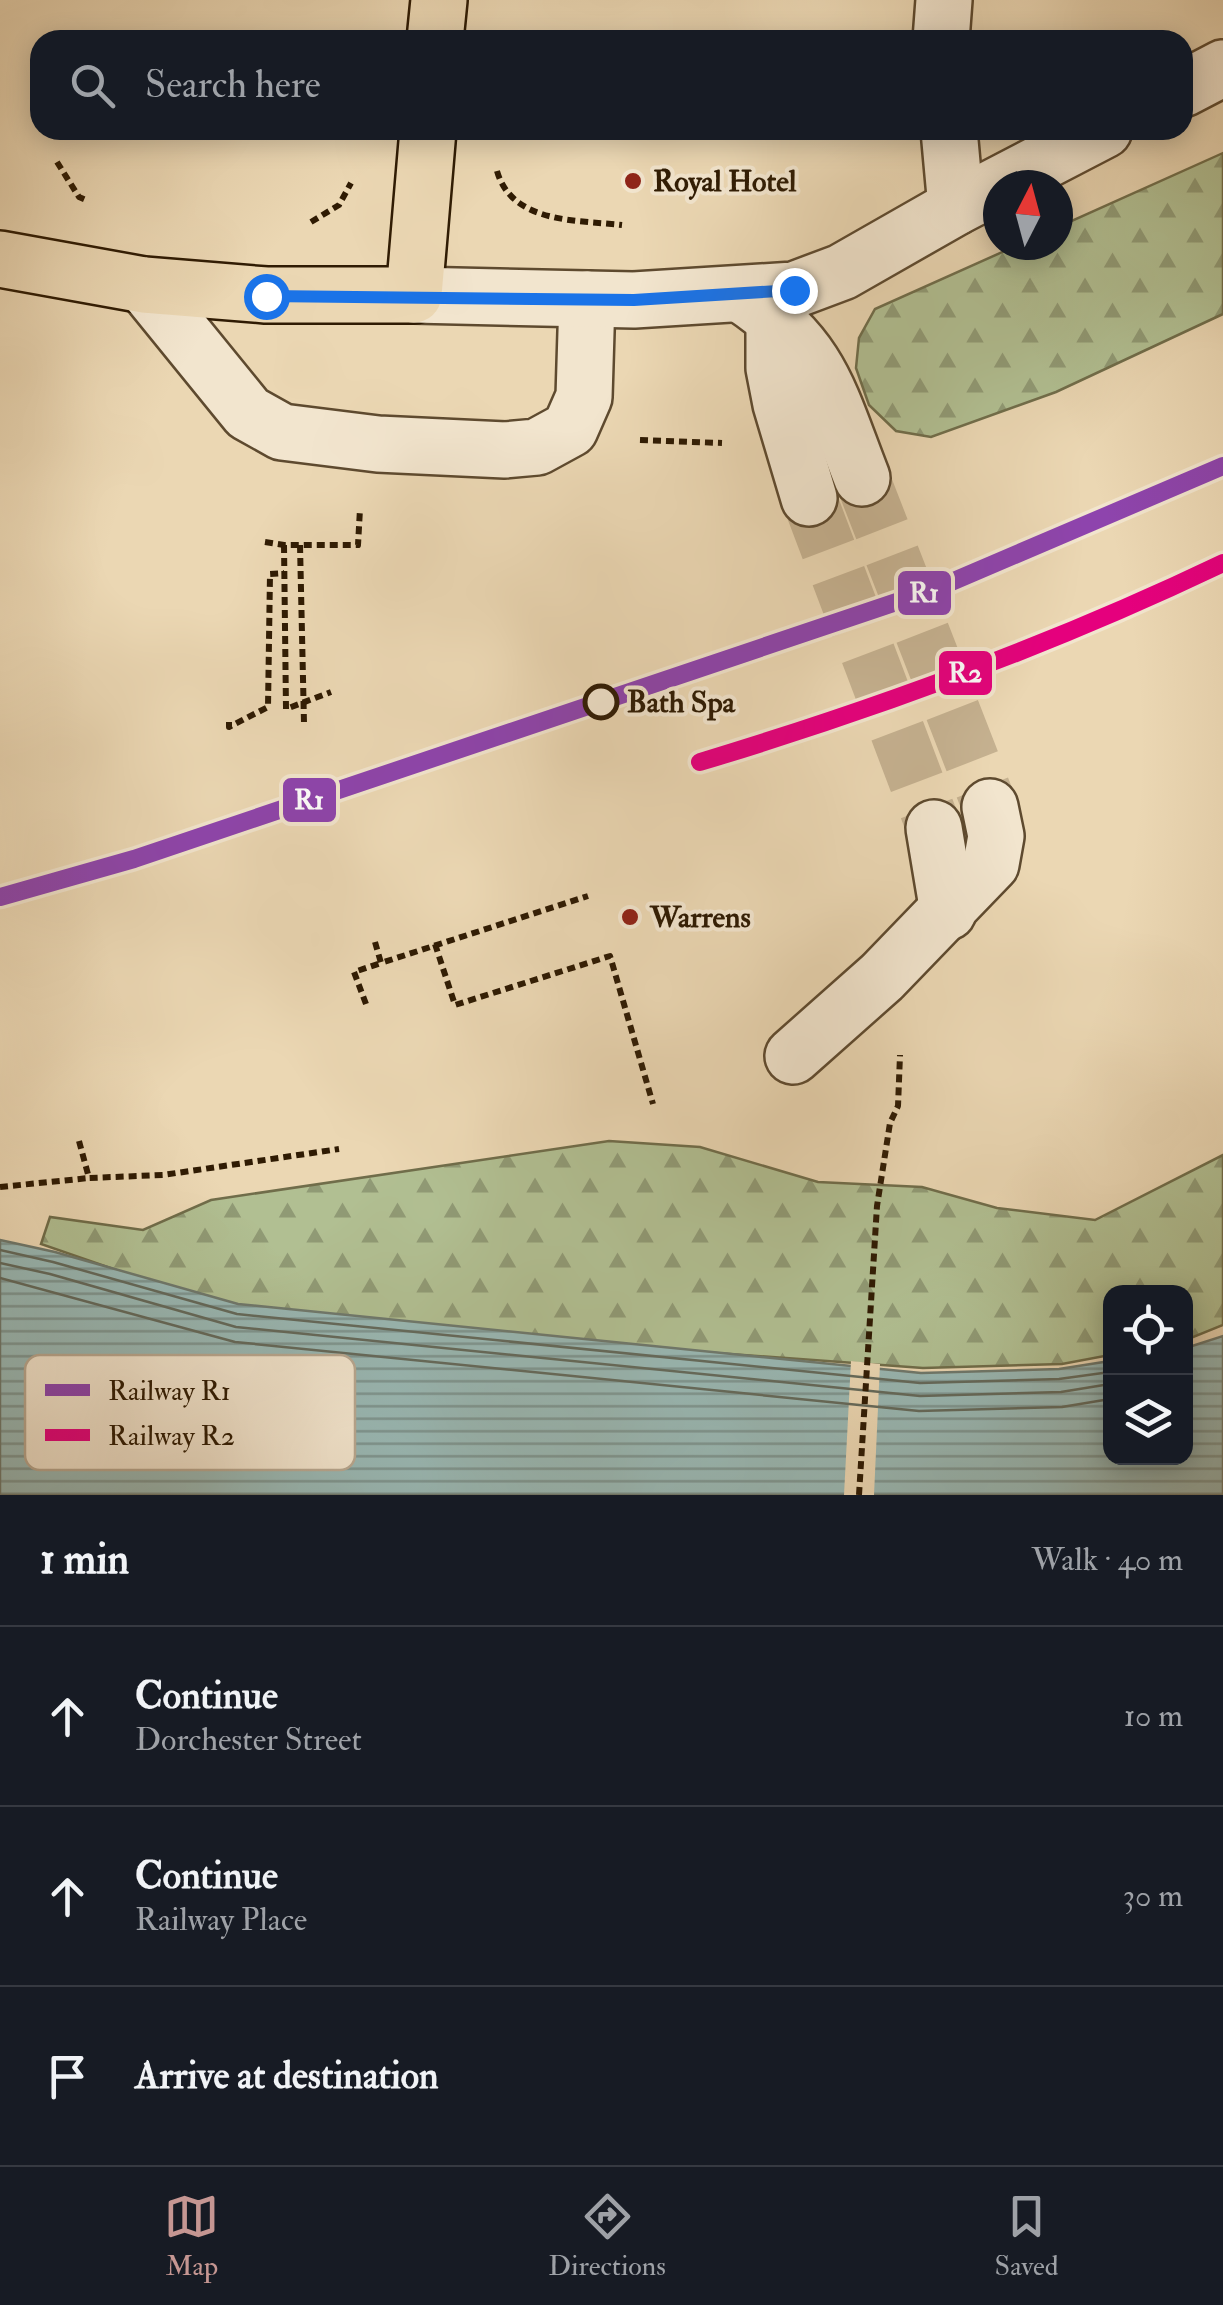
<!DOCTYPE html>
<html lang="en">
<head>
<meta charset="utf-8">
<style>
	:root { --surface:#171b24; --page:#242831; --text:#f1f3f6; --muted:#9ea1a6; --line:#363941; --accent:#c59692 }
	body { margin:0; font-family:"IM FELL Double Pica",serif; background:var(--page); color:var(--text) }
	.controls { position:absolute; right:30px; bottom:30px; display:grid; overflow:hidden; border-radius:20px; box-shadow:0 5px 25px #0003 }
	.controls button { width:90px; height:90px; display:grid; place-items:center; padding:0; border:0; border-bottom:2px solid var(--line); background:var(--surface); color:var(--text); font:50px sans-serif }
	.compass { position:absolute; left:983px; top:170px; width:90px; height:90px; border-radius:50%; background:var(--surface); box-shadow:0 5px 25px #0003; rotate:6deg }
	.stop { position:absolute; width:30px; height:30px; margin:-22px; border:8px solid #1a73e8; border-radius:50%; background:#fff }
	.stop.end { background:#1a73e8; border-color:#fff; box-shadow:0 2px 10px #0008 }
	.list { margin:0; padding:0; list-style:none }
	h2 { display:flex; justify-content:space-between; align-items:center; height:130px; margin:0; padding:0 40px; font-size:42px }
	h2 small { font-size:32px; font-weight:400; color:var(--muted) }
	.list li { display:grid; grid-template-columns:65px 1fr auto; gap:30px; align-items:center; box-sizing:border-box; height:180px; padding:0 40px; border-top:2px solid var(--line) }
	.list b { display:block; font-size:38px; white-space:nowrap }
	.list p { margin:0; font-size:32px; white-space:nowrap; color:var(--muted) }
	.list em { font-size:32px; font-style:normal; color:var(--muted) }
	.icon { flex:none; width:55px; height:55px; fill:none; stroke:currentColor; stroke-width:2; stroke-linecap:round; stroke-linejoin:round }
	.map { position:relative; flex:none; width:1223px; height:1495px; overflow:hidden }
	.search { position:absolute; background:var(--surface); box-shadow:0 5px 25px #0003; left:30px; right:30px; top:30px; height:110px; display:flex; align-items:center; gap:25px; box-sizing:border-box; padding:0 35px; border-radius:30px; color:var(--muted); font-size:38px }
	.sheet { height:670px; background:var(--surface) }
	nav { display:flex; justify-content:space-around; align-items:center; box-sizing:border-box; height:140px; border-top:2px solid var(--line); background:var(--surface); font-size:28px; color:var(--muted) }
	nav a { display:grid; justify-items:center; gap:5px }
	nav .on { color:var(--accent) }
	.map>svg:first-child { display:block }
	.forest { fill:url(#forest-firs); stroke:#706d4a; stroke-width:2.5 }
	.water { fill:url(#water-rules); stroke:#6f796d; stroke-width:2.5 }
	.pier { fill:#ebd7b3 }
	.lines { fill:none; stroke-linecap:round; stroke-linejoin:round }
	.shore { stroke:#646a5c; stroke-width:2.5 }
	.minor-tunnel { stroke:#c5b190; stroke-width:55; stroke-dasharray:55 28; stroke-linecap:butt }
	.minor-casing { stroke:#5e4a2f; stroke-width:60 }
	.major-casing { stroke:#2f1b03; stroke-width:60 }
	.path { stroke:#2f1b03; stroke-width:6; stroke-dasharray:8 5; stroke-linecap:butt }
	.minor { stroke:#f2e5ce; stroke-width:55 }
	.major { stroke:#ebd7b3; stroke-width:55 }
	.rail-1-casing { stroke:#f2e5ce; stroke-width:25 }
	.rail-2-casing { stroke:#f2e5ce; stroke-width:25 }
	.rail-1 { stroke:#8e44ad; stroke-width:18 }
	.rail-2 { stroke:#e5007d; stroke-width:18 }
	.route { stroke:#1a73e8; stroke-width:12 }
	.poi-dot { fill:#8f2418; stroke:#f2e5ce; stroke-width:4 }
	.stop-dot { fill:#f2e5ce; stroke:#2f1b03; stroke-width:5 }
	.labels { text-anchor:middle; stroke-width:8; stroke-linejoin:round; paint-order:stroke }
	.poi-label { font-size:30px; font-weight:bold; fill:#2f1b03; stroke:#f2e5ce; text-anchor:start }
	.stop-label { font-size:30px; font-weight:bold; fill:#2f1b03; stroke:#f2e5ce; text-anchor:start }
	.key { fill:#f2e5ce; stroke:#b8a891; stroke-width:2.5 }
	.key-label { font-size:28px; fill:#2f1b03 }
	.line-badge { stroke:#f2e5ce; stroke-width:4 }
	.badge-label { font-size:28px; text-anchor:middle; font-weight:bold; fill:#fff }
</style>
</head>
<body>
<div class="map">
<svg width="1223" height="1495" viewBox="0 0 1223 1495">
	<defs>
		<pattern id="forest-firs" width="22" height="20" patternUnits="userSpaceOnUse" patternTransform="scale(2.5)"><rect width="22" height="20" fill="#b1bf92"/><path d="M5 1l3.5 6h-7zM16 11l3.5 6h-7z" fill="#909a75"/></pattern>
		<pattern id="water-rules" width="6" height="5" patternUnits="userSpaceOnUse" patternTransform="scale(2.5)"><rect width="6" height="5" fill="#99b8b4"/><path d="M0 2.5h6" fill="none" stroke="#7d9590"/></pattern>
	</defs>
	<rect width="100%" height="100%" fill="#ebd7b3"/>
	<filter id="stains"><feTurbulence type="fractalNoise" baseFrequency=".002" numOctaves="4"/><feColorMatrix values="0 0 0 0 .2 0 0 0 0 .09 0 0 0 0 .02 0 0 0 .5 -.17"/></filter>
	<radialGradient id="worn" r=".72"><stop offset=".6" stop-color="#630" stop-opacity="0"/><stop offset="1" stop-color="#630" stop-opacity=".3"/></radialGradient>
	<g class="forest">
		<path d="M 1223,153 L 1223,314 L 1056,392 L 931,437 L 896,431 L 869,405 L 856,368 L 859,338 L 875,309 L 1018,245 L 1058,245 L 1058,227 Z"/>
		<path d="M 609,1141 L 700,1147 L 818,1182 L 922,1187 L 997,1208 L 1095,1220 L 1223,1155 L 1223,1325 L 1186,1340 L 1186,1292 L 1110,1292 L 1110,1355 L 1062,1364 L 923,1368 L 261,1320 L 41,1244 L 50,1217 L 143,1230 L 211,1200 Z"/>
	</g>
	<path class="water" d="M 0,1240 L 55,1252 L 238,1304 L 921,1373 L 1059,1369 L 1110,1361 L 1110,1458 L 1186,1458 L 1186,1348 L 1223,1336 L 1223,1495 L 0,1495 Z"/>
	<path class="pier" d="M 851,1361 L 880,1364 L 874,1495 L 844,1495 Z"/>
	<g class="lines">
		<g class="shore">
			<path d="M 0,1250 L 53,1262 L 237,1314 L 920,1383 L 1059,1379 L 1110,1372"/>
			<path d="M 0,1263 L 50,1274 L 236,1327 L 920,1396 L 1061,1392 L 1110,1384"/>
			<path d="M 0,1278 L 235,1342 L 919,1411 L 1062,1407 L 1110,1399"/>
		</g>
		<g class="minor-tunnel">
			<path d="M 862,478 L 990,807"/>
			<path d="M 809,498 L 934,828"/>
		</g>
		<defs>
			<g id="minor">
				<path d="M 941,40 L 944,0"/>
				<path d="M 1183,89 L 1223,68"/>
				<path d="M 949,130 L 956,207"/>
				<path d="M 144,285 L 248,413 L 282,432 L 378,444 L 505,450 L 537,447 L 570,429 L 584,397 L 587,299"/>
				<path d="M 414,295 L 634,300 L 794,290 L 842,272 L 956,207 L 1104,130"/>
				<path d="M 742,295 C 822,348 829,394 862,478"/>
				<path d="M 774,316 L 774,368 L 781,404 L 809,498"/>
				<path d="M 934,828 L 948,912"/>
				<path d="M 793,1056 L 882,977 L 991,864 L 996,836 L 990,807"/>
			</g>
			<g id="major">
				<path d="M 435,40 L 439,0"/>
				<path d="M 0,259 L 144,285 L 266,295 L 414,295 L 428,130"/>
			</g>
		</defs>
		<use href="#minor" class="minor-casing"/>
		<use href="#major" class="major-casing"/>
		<g class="path">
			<path d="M 57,162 L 79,197 L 86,200"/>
			<path d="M 497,171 C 512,224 578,220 622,225"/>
			<path d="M 311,222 L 339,205 L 351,183"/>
			<path d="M 640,440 L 722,443"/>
			<path d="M 265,542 L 284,545 L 358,545 L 360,509"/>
			<path d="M 284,545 L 286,709 L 331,692"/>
			<path d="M 300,545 L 304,723"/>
			<path d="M 229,722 L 229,727 L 268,707 L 270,574 L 284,573"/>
			<path d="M 375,942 L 381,963 L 588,896"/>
			<path d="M 435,944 L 455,1005 L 610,956 L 653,1104"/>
			<path d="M 366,1004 L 354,972 L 381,963"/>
			<path d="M 79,1141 L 89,1178 L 163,1175 L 339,1149"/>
			<path d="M 0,1187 L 89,1178"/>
			<path d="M 859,1495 L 877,1206 L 890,1123 L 898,1106 L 900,1055"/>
		</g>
		<use href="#minor" class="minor"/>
		<use href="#major" class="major"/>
		<defs>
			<path id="rail-1" d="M 0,897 L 134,859 L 935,589 L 1223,466"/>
			<path id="rail-2" d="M 700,762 C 879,708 1054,644 1223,563"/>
		</defs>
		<use href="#rail-1" class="rail-1-casing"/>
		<use href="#rail-2" class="rail-2-casing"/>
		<use href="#rail-1" class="rail-1"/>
		<use href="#rail-2" class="rail-2"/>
	</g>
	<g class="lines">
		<path class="route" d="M 266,296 L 634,300 L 794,290"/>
	</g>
	<g class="poi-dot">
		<circle cx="633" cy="181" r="10"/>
		<circle cx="630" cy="917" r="10"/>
	</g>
	<circle class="stop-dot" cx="601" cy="702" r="16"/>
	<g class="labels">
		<g class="poi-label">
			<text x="653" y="191">Royal Hotel</text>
			<text x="650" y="927">Warrens</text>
		</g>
		<g class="stop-label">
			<text x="627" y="712">Bath Spa</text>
		</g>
	</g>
	<rect x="25" y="1355" width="330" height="115" rx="15" class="key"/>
	<rect x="45" y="1384" width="45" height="12" fill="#8e44ad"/>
	<rect x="45" y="1429" width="45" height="12" fill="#e5007d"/>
	<g class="key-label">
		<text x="108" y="1400">Railway R1</text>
		<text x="108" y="1445">Railway R2</text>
	</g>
	<g class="line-badge">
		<rect x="896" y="569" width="57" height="48" rx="10" fill="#8e44ad"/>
		<rect x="937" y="649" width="57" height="48" rx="10" fill="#e5007d"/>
		<rect x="281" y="776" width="57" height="48" rx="10" fill="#8e44ad"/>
	</g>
	<g class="badge-label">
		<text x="924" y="602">R1</text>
		<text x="965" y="682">R2</text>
		<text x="309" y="809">R1</text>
	</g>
	<rect width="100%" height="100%" filter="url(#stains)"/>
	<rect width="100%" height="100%" fill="url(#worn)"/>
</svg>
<div class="controls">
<button><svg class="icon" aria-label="locate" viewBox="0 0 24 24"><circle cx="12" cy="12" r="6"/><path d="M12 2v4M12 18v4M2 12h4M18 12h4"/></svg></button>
<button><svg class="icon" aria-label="layers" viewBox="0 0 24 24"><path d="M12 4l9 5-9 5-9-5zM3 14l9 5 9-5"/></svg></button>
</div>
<svg class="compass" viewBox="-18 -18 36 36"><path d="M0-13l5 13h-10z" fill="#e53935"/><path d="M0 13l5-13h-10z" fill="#9ea1a6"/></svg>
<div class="stop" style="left:266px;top:296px"></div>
<div class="stop end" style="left:794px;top:290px"></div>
<div class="search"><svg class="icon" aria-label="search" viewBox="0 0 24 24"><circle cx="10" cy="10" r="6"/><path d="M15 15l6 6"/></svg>Search here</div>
</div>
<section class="sheet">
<h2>1 min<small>Walk · 40 m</small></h2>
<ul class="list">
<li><svg class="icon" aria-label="ahead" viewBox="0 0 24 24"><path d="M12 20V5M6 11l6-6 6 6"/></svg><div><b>Continue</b><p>Dorchester Street</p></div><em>10 m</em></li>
<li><svg class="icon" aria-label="ahead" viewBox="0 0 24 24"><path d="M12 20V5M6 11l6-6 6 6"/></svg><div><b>Continue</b><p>Railway Place</p></div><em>30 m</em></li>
<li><svg class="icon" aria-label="arrive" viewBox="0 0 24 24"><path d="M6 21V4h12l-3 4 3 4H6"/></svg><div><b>Arrive at destination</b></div></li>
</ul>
</section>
<nav>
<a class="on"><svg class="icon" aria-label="map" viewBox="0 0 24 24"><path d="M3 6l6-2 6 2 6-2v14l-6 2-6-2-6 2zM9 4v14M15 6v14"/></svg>Map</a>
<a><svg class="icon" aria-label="directions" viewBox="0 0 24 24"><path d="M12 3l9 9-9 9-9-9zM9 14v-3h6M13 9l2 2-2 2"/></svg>Directions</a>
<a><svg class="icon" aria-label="saved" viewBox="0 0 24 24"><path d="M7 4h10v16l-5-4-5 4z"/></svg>Saved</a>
</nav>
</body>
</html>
